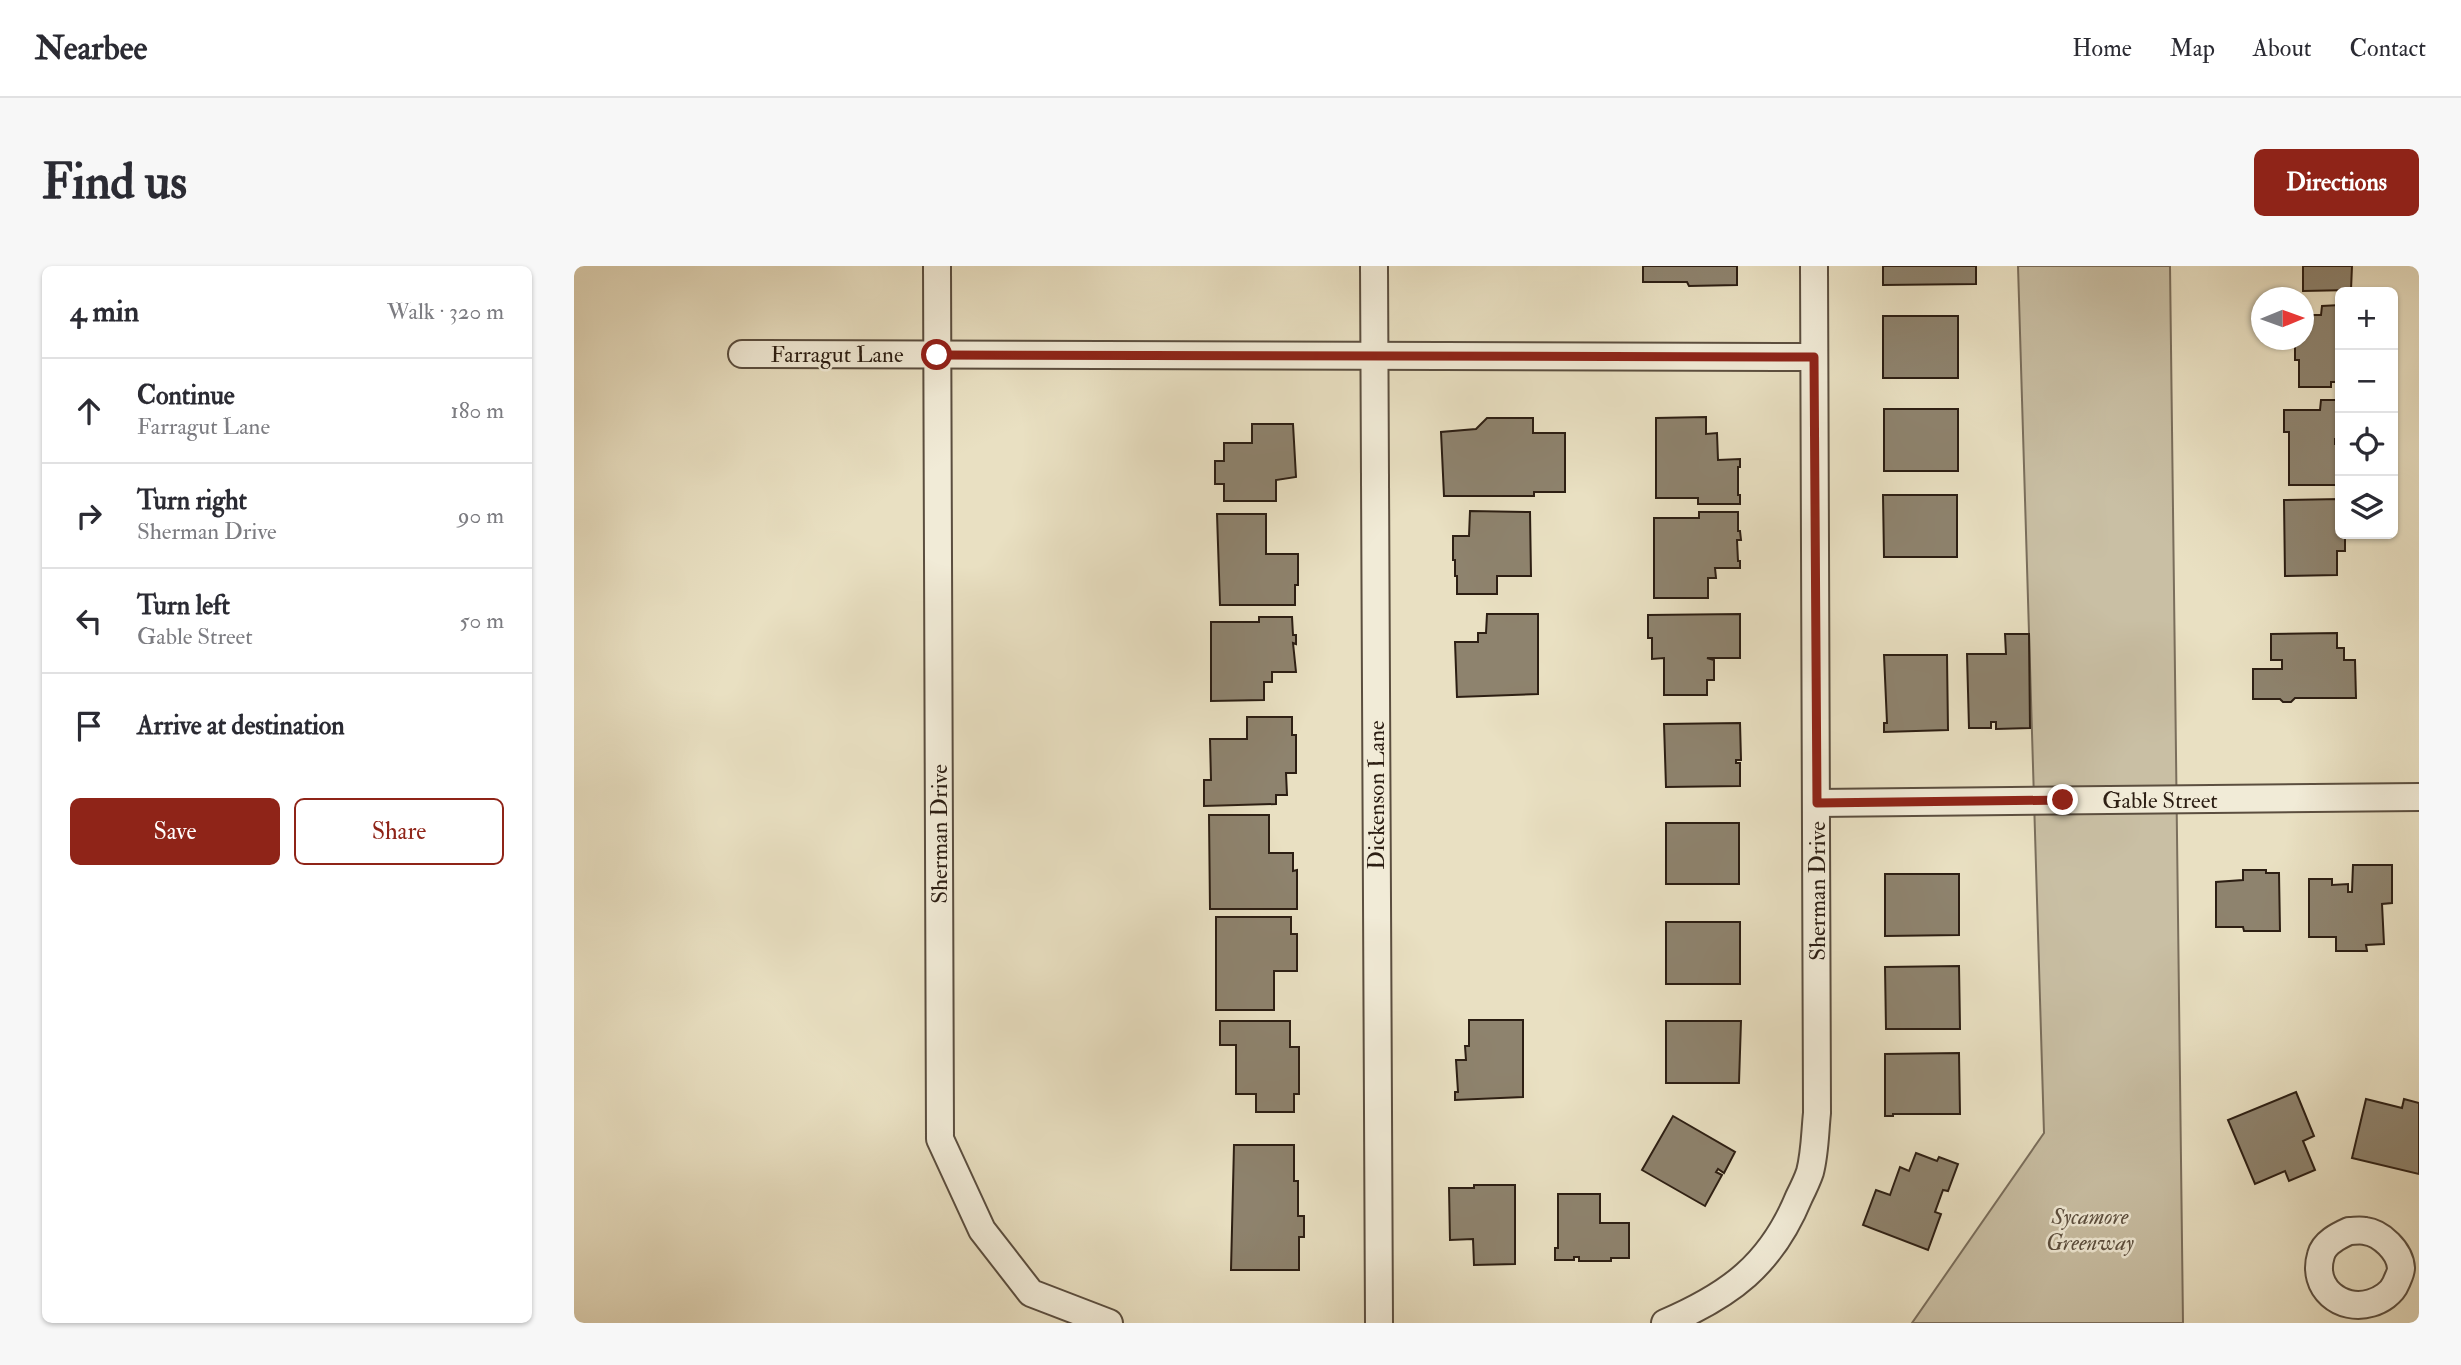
<!DOCTYPE html>
<html lang="en">
<head>
<meta charset="utf-8">
<style>
	:root { --surface:#fff; --page:#f7f7f7; --text:#2b2b33; --muted:#7c7c81; --line:#e1e1e2; --accent:#8f2418 }
	body { margin:0; font-family:"IM FELL Double Pica",serif; background:var(--page); color:var(--text) }
	.controls { position:absolute; right:21px; top:21px; display:grid; overflow:hidden; border-radius:10px; box-shadow:0 2px 5px #0004 }
	.controls button { width:63px; height:63px; display:grid; place-items:center; padding:0; border:0; border-bottom:2px solid var(--line); background:var(--surface); color:var(--text); font:35px sans-serif }
	.compass { position:absolute; left:1677px; top:21px; width:63px; height:63px; border-radius:50%; background:var(--surface); box-shadow:0 2px 5px #0004; rotate:89deg }
	.stop { position:absolute; width:21px; height:21px; margin:-16px; border:5px solid #8f2418; border-radius:50%; background:#fff }
	.stop.end { background:#8f2418; border-color:#fff; box-shadow:0 2px 7px #0008 }
	.list { margin:0; padding:0; list-style:none }
	h2 { display:flex; justify-content:space-between; align-items:center; height:91px; margin:0; padding:0 28px; font-size:30px }
	h2 small { font-size:23px; font-weight:400; color:var(--muted) }
	.list li { display:grid; grid-template-columns:46px 1fr auto; gap:21px; align-items:center; box-sizing:border-box; height:105px; padding:0 28px; border-top:2px solid var(--line) }
	.list b { display:block; font-size:26px; white-space:nowrap }
	.list p { margin:0; font-size:23px; white-space:nowrap; color:var(--muted) }
	.list em { font-size:23px; font-style:normal; color:var(--muted) }
	.actions { display:flex; gap:14px; padding:21px 28px }
	.actions a { flex:1; padding:16px 0; border:2px solid var(--accent); border-radius:10px; text-align:center; font-size:24px; color:var(--accent) }
	.actions .main { background:var(--accent); color:#fff }
	.icon { flex:none; width:38px; height:38px; fill:none; stroke:currentColor; stroke-width:2; stroke-linecap:round; stroke-linejoin:round }
	.map { position:relative; flex:none; width:1845px; height:1057px; overflow:hidden; border-radius:10px }
	header { display:flex; align-items:center; gap:42px; box-sizing:border-box; height:98px; padding:0 35px; background:var(--surface); border-bottom:2px solid var(--line) }
	header strong { font-size:33px }
	nav { display:flex; gap:38px; margin-inline-start:auto; font-size:24px }
	.intro { display:flex; align-items:center; justify-content:space-between; box-sizing:border-box; height:168px; padding:0 42px }
	h1 { margin:0; font-size:49px }
	.button { padding:18px 32px; border-radius:10px; background:var(--accent); color:#fff; font-size:24px; font-weight:700 }
	main { display:flex; gap:42px; padding:0 42px }
	aside { flex:1; background:var(--surface); border-radius:10px; box-shadow:0 2px 5px #0004 }
	.map>svg:first-child { display:block }
	.green { fill:#c9bfa4; stroke:#7a6e5c; stroke-width:2 }
	.building { fill:#8e836e; stroke:#2c1e13; stroke-width:2 }
	.lines { fill:none; stroke-linecap:round; stroke-linejoin:round }
	.minor-casing { stroke:#5b4e3f; stroke-width:30 }
	.minor { stroke:#f1ebd7; stroke-width:26 }
	.route { stroke:#8f2418; stroke-width:9 }
	.labels { text-anchor:middle; stroke-width:5; stroke-linejoin:round; paint-order:stroke }
	.street-label { font-size:23px; fill:#2c1e13; stroke:#f1ebd7 }
	.park-label { font-size:23px; font-style:italic; fill:#5b4e3e; stroke:#f1ebd7 }
</style>
</head>
<body>
<header>
<strong>Nearbee</strong>
<nav><a>Home</a><a>Map</a><a>About</a><a>Contact</a></nav>
</header>
<div class="intro"><h1>Find us</h1><a class="button">Directions</a></div>
<main>
<aside>
<h2>4 min<small>Walk · 320 m</small></h2>
<ul class="list">
<li><svg class="icon" aria-label="ahead" viewBox="0 0 24 24"><path d="M12 20V5M6 11l6-6 6 6"/></svg><div><b>Continue</b><p>Farragut Lane</p></div><em>180 m</em></li>
<li><svg class="icon" aria-label="right" viewBox="0 0 24 24"><path d="M7 20v-9h11M14 6l5 5-5 5"/></svg><div><b>Turn right</b><p>Sherman Drive</p></div><em>90 m</em></li>
<li><svg class="icon" aria-label="left" viewBox="0 0 24 24"><path d="M17 20v-9H6M10 6l-5 5 5 5"/></svg><div><b>Turn left</b><p>Gable Street</p></div><em>50 m</em></li>
<li><svg class="icon" aria-label="arrive" viewBox="0 0 24 24"><path d="M6 21V4h12l-3 4 3 4H6"/></svg><div><b>Arrive at destination</b></div></li>
</ul>
<div class="actions"><a class="main">Save</a><a>Share</a></div>
</aside>
<div class="map">
<svg width="1845" height="1057" viewBox="0 0 1845 1057">
	<rect width="100%" height="100%" fill="#e9e0c2"/>
	<filter id="stains"><feTurbulence type="fractalNoise" baseFrequency=".00286" numOctaves="4"/><feColorMatrix values="0 0 0 0 .2 0 0 0 0 .09 0 0 0 0 .02 0 0 0 .5 -.17"/></filter>
	<radialGradient id="worn" r=".72"><stop offset=".6" stop-color="#630" stop-opacity="0"/><stop offset="1" stop-color="#630" stop-opacity=".3"/></radialGradient>
	<path class="green" d="M 1444,0 L 1596,0 L 1609,1057 L 1338,1057 L 1470,867 Z"/>
	<g class="building">
		<path d="M 1069,0 L 1163,0 L 1163,19 L 1115,20 L 1113,16 L 1069,16 Z"/>
		<path d="M 1309,0 L 1402,0 L 1402,18 L 1309,19 Z"/>
		<path d="M 1729,0 L 1778,0 L 1777,24 L 1729,25 Z"/>
		<path d="M 1766,39 L 1766,116 L 1757,116 L 1757,121 L 1725,121 L 1725,94 L 1721,94 L 1721,74 L 1730,74 L 1730,49 L 1747,49 L 1748,40 Z"/>
		<rect x="1309" y="50" width="75" height="62"/>
		<path d="M 1747,134 L 1766,134 L 1766,173 L 1761,173 L 1761,178 L 1765,178 L 1766,219 L 1715,219 L 1715,166 L 1710,166 L 1710,144 L 1746,144 Z"/>
		<rect x="1310" y="143" width="74" height="62"/>
		<path d="M 1132,151 L 1132,168 L 1143,167 L 1144,194 L 1166,193 L 1166,201 L 1164,201 L 1164,229 L 1166,229 L 1166,238 L 1124,238 L 1124,232 L 1082,232 L 1082,152 Z"/>
		<path d="M 913,152 L 959,152 L 959,167 L 991,167 L 991,226 L 960,226 L 960,230 L 870,230 L 867,166 L 902,163 Z"/>
		<path d="M 678,158 L 719,158 L 722,211 L 702,214 L 702,235 L 650,235 L 650,218 L 641,218 L 641,195 L 650,195 L 650,177 L 678,177 Z"/>
		<path d="M 1309,229 L 1383,229 L 1383,291 L 1310,291 Z"/>
		<path d="M 1766,233 L 1766,268 L 1771,268 L 1771,285 L 1763,285 L 1763,309 L 1711,310 L 1710,234 Z"/>
		<path d="M 896,245 L 956,246 L 957,310 L 923,310 L 923,328 L 883,328 L 883,310 L 881,310 L 881,294 L 879,294 L 879,270 L 895,270 Z"/>
		<path d="M 1125,246 L 1164,246 L 1164,265 L 1166,265 L 1167,274 L 1163,274 L 1164,295 L 1166,295 L 1166,302 L 1141,302 L 1142,312 L 1134,312 L 1134,332 L 1080,332 L 1080,252 L 1125,252 Z"/>
		<path d="M 643,248 L 692,248 L 692,288 L 724,288 L 724,319 L 721,319 L 721,339 L 646,339 Z"/>
		<path d="M 913,348 L 964,348 L 964,428 L 883,431 L 881,376 L 904,376 L 904,367 L 912,367 Z"/>
		<path d="M 1166,348 L 1166,392 L 1133,392 L 1140,394 L 1140,414 L 1133,414 L 1133,429 L 1090,429 L 1090,392 L 1078,393 L 1078,372 L 1074,372 L 1074,349 Z"/>
		<path d="M 685,351 L 718,351 L 719,369 L 722,369 L 722,378 L 719,377 L 722,406 L 698,406 L 698,416 L 690,416 L 690,434 L 637,435 L 637,356 L 685,356 Z"/>
		<path d="M 1763,367 L 1763,382 L 1770,382 L 1770,394 L 1781,394 L 1782,432 L 1721,432 L 1717,436 L 1709,436 L 1706,433 L 1679,433 L 1679,403 L 1708,403 L 1708,394 L 1697,394 L 1697,368 Z"/>
		<path d="M 1431,368 L 1455,368 L 1456,462 L 1422,463 L 1422,456 L 1417,456 L 1417,462 L 1395,462 L 1393,388 L 1432,388 Z"/>
		<path d="M 1310,389 L 1373,389 L 1374,464 L 1310,466 L 1310,457 L 1313,457 Z"/>
		<path d="M 673,451 L 718,451 L 718,469 L 722,469 L 722,507 L 712,507 L 713,529 L 702,529 L 702,538 L 630,540 L 630,514 L 637,514 L 636,473 L 673,473 Z"/>
		<path d="M 1166,457 L 1167,494 L 1162,494 L 1162,497 L 1166,497 L 1166,520 L 1092,521 L 1090,458 Z"/>
		<path d="M 635,549 L 695,549 L 695,587 L 719,587 L 719,605 L 723,604 L 723,643 L 636,643 Z"/>
		<rect x="1092" y="557" width="73" height="61"/>
		<path d="M 1779,599 L 1818,599 L 1818,637 L 1808,638 L 1810,678 L 1792,679 L 1793,685 L 1762,685 L 1762,671 L 1735,671 L 1735,613 L 1758,613 L 1758,619 L 1774,618 L 1774,626 L 1778,626 Z"/>
		<path d="M 1669,604 L 1692,604 L 1692,607 L 1705,607 L 1706,665 L 1670,665 L 1669,661 L 1642,661 L 1642,616 L 1669,614 Z"/>
		<path d="M 1311,608 L 1385,608 L 1385,669 L 1311,670 Z"/>
		<path d="M 642,651 L 717,651 L 717,668 L 723,668 L 723,705 L 700,705 L 700,744 L 642,744 Z"/>
		<rect x="1092" y="656" width="74" height="62"/>
		<path d="M 1385,700 L 1386,763 L 1312,763 L 1311,701 Z"/>
		<path d="M 895,754 L 949,754 L 949,831 L 881,834 L 881,826 L 884,826 L 882,794 L 892,794 L 891,780 L 895,780 Z"/>
		<path d="M 646,755 L 716,755 L 716,781 L 725,781 L 725,828 L 720,828 L 720,846 L 682,846 L 682,828 L 662,828 L 662,779 L 646,779 Z"/>
		<path d="M 1092,755 L 1167,755 L 1165,817 L 1092,817 Z"/>
		<path d="M 1385,787 L 1386,848 L 1319,848 L 1319,850 L 1311,850 L 1311,788 Z"/>
		<path d="M 1722,826 L 1740,870 L 1729,875 L 1741,904 L 1715,915 L 1711,905 L 1681,918 L 1654,854 Z"/>
		<path d="M 1792,833 L 1828,842 L 1830,833 L 1845,837 L 1845,908 L 1778,892 Z"/>
		<path d="M 1099,850 L 1161,886 L 1150,907 L 1144,903 L 1142,906 L 1148,909 L 1131,940 L 1068,904 Z"/>
		<path d="M 660,879 L 720,879 L 720,915 L 724,915 L 724,950 L 730,950 L 730,971 L 725,971 L 725,1004 L 657,1004 Z"/>
		<path d="M 1342,887 L 1363,895 L 1365,891 L 1384,898 L 1374,925 L 1369,924 L 1361,946 L 1367,948 L 1354,984 L 1289,959 L 1302,924 L 1316,929 L 1326,901 L 1335,905 Z"/>
		<path d="M 900,919 L 941,919 L 941,998 L 900,999 L 899,973 L 876,974 L 875,922 L 900,922 Z"/>
		<path d="M 984,928 L 1026,928 L 1026,957 L 1055,957 L 1055,992 L 1037,992 L 1037,995 L 1005,995 L 1005,991 L 1000,991 L 1000,994 L 981,994 L 981,982 L 984,982 Z"/>
	</g>
	<g class="lines">
		<defs>
			<g id="minor">
				<path d="M 363,0 L 366,873 L 408,964 L 457,1027 L 535,1057"/>
				<path d="M 800,0 L 805,1057"/>
				<path d="M 168,88 L 1240,91"/>
				<path d="M 1243,537 L 1845,531"/>
				<path d="M 1775,965 C 1780,965 1786,964 1791,965 C 1807,967 1826,985 1827,1002 C 1827,1007 1824,1012 1822,1017 C 1818,1027 1807,1034 1797,1037 C 1767,1046 1737,1022 1747,989 C 1750,977 1764,970 1775,965 Z"/>
				<path d="M 1091,1057 C 1156,1029 1197,999 1225,931 C 1229,923 1233,915 1236,906 C 1241,887 1241,866 1243,847 L 1240,0"/>
			</g>
		</defs>
		<use href="#minor" class="minor-casing"/>
		<use href="#minor" class="minor"/>
	</g>
	<g class="lines">
		<path class="route" d="M 363,89 L 1240,91 L 1243,537 L 1489,534"/>
	</g>
	<g class="labels">
		<g class="street-label">
			<text x="263" y="96">Farragut Lane</text>
			<text transform="translate(802 529) rotate(-90)" y="8">Dickenson Lane</text>
			<text x="1586" y="542">Gable Street</text>
			<text transform="translate(365 568) rotate(-90)" y="8">Sherman Drive</text>
			<text transform="translate(1243 625) rotate(-90)" y="8">Sherman Drive</text>
		</g>
		<g class="park-label">
			<text x="1516" y="958">Sycamore<tspan x="1516" dy="26">Greenway</tspan></text>
		</g>
	</g>
	<rect width="100%" height="100%" filter="url(#stains)"/>
	<rect width="100%" height="100%" fill="url(#worn)"/>
</svg>
<div class="controls">
<button>+</button>
<button>−</button>
<button><svg class="icon" aria-label="locate" viewBox="0 0 24 24"><circle cx="12" cy="12" r="6"/><path d="M12 2v4M12 18v4M2 12h4M18 12h4"/></svg></button>
<button><svg class="icon" aria-label="layers" viewBox="0 0 24 24"><path d="M12 4l9 5-9 5-9-5zM3 14l9 5 9-5"/></svg></button>
</div>
<svg class="compass" viewBox="-18 -18 36 36"><path d="M0-13l5 13h-10z" fill="#e53935"/><path d="M0 13l5-13h-10z" fill="#7c7c81"/></svg>
<div class="stop" style="left:363px;top:89px"></div>
<div class="stop end" style="left:1489px;top:534px"></div>
</div>
</main>
</body>
</html>
